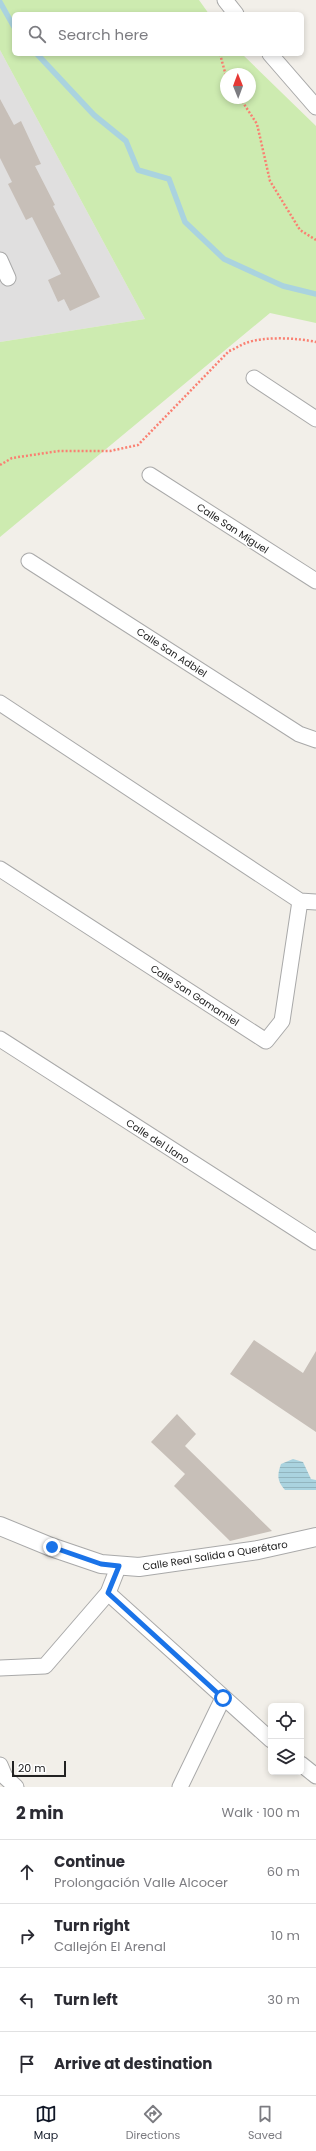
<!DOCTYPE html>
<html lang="en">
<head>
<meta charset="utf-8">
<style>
	:root { --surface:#fff; --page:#f7f7f7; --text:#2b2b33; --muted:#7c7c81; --line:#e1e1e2; --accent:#111827 }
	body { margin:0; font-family:Poppins,sans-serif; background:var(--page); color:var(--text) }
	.controls { position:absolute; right:12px; bottom:12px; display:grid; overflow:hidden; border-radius:6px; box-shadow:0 2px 6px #0003 }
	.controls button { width:36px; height:36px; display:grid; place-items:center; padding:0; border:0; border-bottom:1px solid var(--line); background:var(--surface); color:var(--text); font:20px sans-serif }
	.compass { position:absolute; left:220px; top:68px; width:36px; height:36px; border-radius:50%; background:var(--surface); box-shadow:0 2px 6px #0003; rotate:359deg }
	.scale { position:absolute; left:12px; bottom:10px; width:54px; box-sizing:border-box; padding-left:4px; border:2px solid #222; border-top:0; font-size:11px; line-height:14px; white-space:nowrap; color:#222; -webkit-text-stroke:3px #fff; paint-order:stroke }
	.stop { position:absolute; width:12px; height:12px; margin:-9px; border:3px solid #1a73e8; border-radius:50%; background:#fff }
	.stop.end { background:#1a73e8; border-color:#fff; box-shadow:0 1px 4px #0008 }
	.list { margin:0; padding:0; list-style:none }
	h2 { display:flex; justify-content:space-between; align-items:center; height:52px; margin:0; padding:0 16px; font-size:17px }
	h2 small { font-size:13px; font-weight:400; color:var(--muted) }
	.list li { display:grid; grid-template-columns:26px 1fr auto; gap:12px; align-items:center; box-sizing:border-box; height:64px; padding:0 16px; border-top:1px solid var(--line) }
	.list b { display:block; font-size:15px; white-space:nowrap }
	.list p { margin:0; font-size:13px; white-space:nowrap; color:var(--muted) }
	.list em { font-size:13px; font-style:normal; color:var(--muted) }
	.icon { flex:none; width:22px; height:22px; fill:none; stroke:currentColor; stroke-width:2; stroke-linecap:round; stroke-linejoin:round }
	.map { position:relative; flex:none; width:316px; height:1787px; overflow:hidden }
	.search { position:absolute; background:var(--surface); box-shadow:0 2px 6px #0003; left:12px; right:12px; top:12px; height:44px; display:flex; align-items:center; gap:10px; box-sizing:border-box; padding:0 14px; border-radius:6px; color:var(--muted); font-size:15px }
	.sheet { height:308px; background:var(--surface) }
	nav { display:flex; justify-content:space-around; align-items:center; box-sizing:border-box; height:56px; border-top:1px solid var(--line); background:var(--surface); font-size:11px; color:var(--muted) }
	nav a { display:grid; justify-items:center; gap:2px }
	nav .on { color:var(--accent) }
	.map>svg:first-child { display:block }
	.residential { fill:#e0dfdf }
	.grass { fill:#cdebb0; fill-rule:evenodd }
	.water { fill:url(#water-rules) }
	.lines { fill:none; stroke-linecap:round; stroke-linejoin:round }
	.stream { stroke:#aad3df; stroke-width:5.5 }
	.building { fill:#c7bfb8 }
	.minor-casing { stroke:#a9a9a9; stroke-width:17 }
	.tertiary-casing { stroke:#a9a9a9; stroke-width:20 }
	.path { stroke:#fa8072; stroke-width:2.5; stroke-dasharray:2 2; stroke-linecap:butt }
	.minor { stroke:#fff; stroke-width:15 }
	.tertiary { stroke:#fff; stroke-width:18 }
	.route { stroke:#1a73e8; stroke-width:5 }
	.labels { text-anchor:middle; stroke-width:3.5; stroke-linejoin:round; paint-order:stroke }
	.street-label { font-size:10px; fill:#222; stroke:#fff }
</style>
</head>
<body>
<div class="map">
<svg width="316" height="1787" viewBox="0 0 316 1787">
	<defs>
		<pattern id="water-rules" width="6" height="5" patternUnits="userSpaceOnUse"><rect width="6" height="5" fill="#aad3df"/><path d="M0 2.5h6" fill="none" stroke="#92b5bf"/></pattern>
	</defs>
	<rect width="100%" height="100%" fill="#f2efe9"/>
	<path class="residential" d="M 0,50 L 145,319 L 0,342 Z"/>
	<path class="grass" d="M 0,0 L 199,0 L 209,14 L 14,14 L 14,54 L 242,54 L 316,126 L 316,323 L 270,313 L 0,537 L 0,342 L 145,319 L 0,50 ZM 226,74 L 250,74 L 250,98 L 226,98 Z"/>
	<path class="water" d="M 293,1459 L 303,1462 L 311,1479 L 316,1480 L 316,1490 L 285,1490 C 277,1481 277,1475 281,1464 Z"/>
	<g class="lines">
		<g class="stream">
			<path d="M 0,2 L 14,27"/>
			<path d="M 37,54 L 94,115 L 126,141 L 138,170 L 169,179 L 185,222 L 224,259 L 283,286 L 316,294"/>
		</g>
	</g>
	<g class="building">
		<path d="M 0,99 L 14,125 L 21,121 L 41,164 L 35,166 L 55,205 L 53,206 L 100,297 L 70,311 L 64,299 L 58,302 L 48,280 L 61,274 L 32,217 L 26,220 L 8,184 L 12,182 L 0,158 Z"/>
		<path d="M 254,1340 L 303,1373 L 316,1351 L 316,1432 L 230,1374 Z"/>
		<path d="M 177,1414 L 196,1434 L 185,1446 L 272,1531 L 230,1541 L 174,1486 L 185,1474 L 151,1442 Z"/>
	</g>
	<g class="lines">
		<defs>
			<g id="minor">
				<path d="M 225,0 L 236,14"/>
				<path d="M 270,54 L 316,107"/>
				<path d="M 0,260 L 8,278"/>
				<path d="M 254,378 L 316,419"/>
				<path d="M 150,475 L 316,581"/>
				<path d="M 29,561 L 299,734 L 316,740"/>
				<path d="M 0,703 L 300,901 L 316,902"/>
				<path d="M 0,869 L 266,1041 L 282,1021 L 300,901"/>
				<path d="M 0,1039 L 316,1242"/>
				<path d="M 108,1593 L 271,1740"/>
				<path d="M 0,1668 L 45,1666 L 108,1593 L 119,1565"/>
				<path d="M 301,1764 L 316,1776"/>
				<path d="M 0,1765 L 5,1777 L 16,1787"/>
				<path d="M 180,1787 L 223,1698"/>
			</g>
			<path id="tertiary" d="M 0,1526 L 51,1547 L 101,1564 L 139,1567 L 258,1550 L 316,1537"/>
		</defs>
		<use href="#minor" class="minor-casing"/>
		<use href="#tertiary" class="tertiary-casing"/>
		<g class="path">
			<path d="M 220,54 L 226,76"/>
			<path d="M 240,98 L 257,124 L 270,181 L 300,230 L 316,240"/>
			<path d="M 0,465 L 12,458 L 59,451 L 110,451 L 138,445 L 229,351 C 235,349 240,345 246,343 C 264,336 298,338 316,342"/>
		</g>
		<use href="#minor" class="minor"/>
		<use href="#tertiary" class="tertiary"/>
	</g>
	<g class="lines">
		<path class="route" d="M 52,1547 L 101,1564 L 119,1566 L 108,1593 L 223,1698"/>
	</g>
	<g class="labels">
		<g class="street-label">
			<text transform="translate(233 528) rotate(33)" y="4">Calle San Miguel</text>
			<text transform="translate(172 652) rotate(33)" y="4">Calle San Adbiel</text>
			<text transform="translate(195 995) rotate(33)" y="4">Calle San Gamamiel</text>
			<text transform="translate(158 1141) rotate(33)" y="4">Calle del Llano</text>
			<text transform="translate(215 1555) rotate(-9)" y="4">Calle Real Salida a Querétaro</text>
		</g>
	</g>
</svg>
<div class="controls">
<button><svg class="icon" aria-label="locate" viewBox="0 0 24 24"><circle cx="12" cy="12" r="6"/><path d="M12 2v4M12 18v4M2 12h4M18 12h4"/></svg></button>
<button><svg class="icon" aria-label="layers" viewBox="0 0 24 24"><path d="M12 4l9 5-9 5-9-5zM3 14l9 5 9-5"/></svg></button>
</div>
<svg class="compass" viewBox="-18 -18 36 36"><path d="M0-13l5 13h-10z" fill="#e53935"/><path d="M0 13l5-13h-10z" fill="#7c7c81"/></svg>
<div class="scale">20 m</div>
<div class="stop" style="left:223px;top:1698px"></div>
<div class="stop end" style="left:52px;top:1547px"></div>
<div class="search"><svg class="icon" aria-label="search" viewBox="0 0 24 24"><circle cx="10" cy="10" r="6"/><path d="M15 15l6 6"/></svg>Search here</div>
</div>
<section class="sheet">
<h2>2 min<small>Walk · 100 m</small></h2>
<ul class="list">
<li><svg class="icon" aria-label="ahead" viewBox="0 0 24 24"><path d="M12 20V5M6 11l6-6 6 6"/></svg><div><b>Continue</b><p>Prolongación Valle Alcocer</p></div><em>60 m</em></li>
<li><svg class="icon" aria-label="right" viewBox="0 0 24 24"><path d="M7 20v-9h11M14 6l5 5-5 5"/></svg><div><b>Turn right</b><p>Callejón El Arenal</p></div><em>10 m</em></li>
<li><svg class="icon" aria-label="left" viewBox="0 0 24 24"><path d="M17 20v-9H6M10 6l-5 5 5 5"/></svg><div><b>Turn left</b></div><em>30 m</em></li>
<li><svg class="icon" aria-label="arrive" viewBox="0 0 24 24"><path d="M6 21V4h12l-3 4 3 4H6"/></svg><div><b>Arrive at destination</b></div></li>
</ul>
</section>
<nav>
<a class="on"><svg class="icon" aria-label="map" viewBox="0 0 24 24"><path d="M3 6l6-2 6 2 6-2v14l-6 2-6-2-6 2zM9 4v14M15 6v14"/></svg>Map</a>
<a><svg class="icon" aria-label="directions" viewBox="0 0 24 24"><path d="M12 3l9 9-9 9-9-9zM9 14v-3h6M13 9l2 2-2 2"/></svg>Directions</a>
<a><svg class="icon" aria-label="saved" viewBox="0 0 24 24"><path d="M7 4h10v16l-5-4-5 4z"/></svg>Saved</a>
</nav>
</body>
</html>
